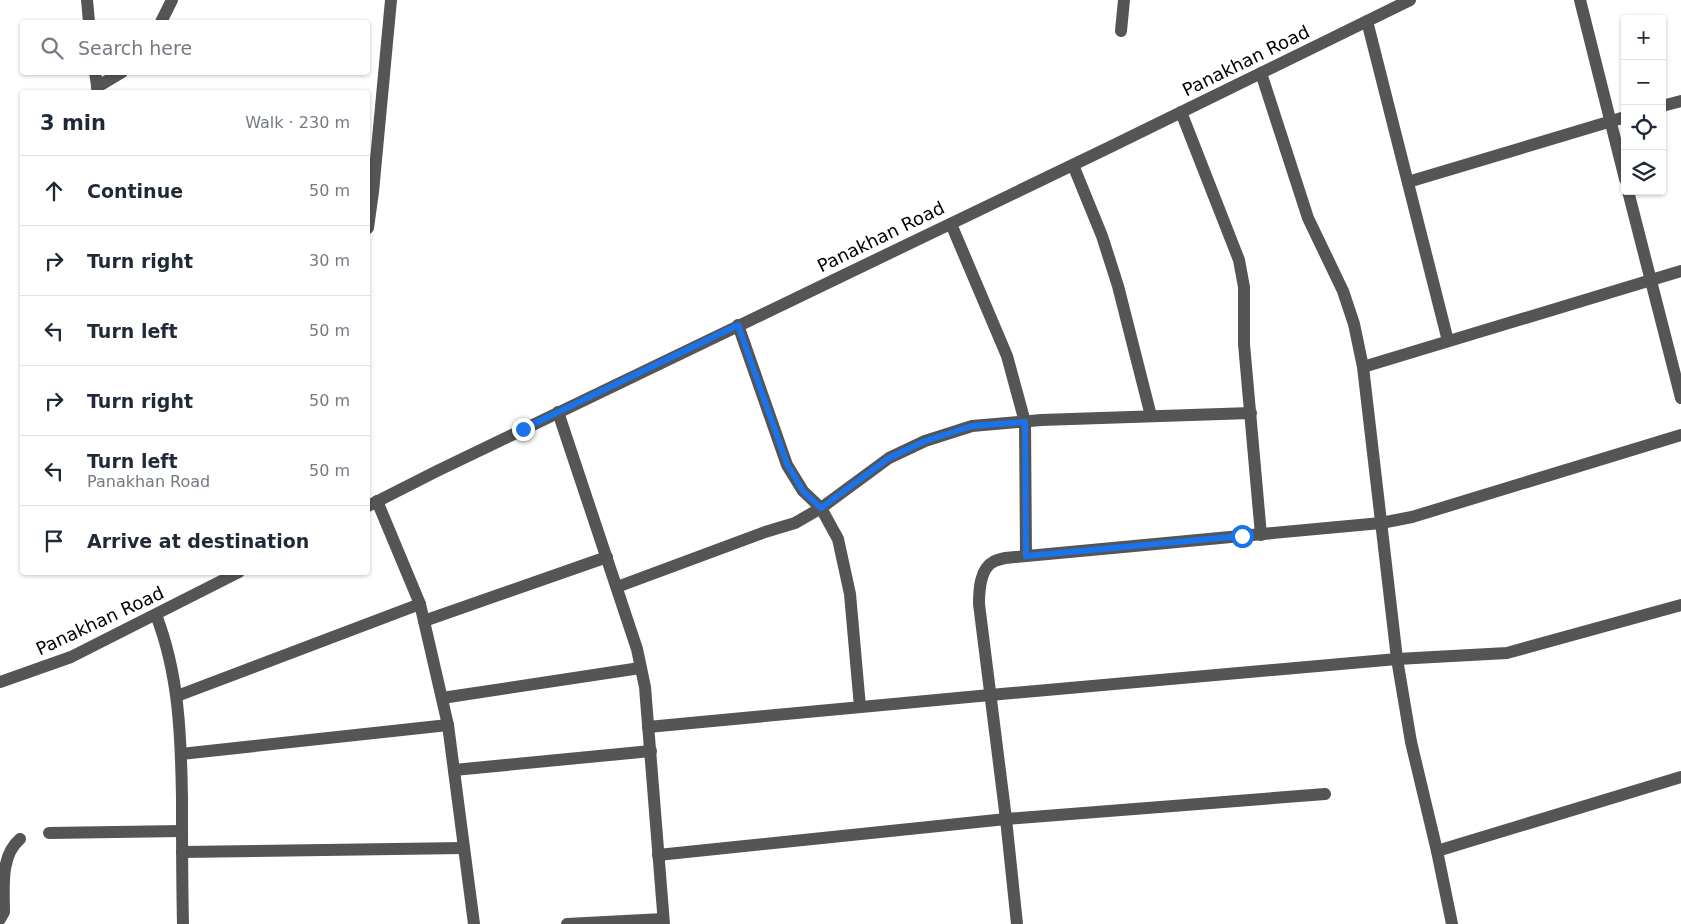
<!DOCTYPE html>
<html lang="en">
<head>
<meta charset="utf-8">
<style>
	:root { --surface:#fff; --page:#f6f6f7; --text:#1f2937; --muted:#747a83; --line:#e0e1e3 }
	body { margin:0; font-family:"DejaVu Sans",sans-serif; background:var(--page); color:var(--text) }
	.controls { position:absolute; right:15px; top:15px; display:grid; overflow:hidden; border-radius:5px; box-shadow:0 1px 4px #0004 }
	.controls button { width:45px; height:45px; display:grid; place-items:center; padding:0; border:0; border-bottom:1px solid var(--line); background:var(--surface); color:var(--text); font:25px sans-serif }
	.stop { position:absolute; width:15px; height:15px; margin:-11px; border:4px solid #1a73e8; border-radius:50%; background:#fff }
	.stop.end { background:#1a73e8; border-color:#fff; box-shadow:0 1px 5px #0008 }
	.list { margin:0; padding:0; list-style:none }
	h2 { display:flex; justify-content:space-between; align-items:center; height:65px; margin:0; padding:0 20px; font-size:21px }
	h2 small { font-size:16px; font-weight:400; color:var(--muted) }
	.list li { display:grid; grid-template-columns:32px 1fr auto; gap:15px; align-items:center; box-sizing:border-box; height:70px; padding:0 20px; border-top:1px solid var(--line) }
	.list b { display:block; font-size:19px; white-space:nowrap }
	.list p { margin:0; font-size:16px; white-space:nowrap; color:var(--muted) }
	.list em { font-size:16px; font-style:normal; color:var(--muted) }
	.icon { flex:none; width:28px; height:28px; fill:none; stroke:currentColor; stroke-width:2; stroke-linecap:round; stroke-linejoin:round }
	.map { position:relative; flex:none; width:1681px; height:924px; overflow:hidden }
	.search { position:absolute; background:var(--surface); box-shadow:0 1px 4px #0004; left:20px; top:20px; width:350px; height:55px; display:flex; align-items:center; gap:12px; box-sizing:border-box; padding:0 18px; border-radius:5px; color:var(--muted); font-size:19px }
	.panel { position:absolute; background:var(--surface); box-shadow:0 1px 4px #0004; left:20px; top:90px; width:350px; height:485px; border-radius:5px }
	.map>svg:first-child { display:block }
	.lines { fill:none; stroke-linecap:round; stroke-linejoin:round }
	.minor { stroke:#555; stroke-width:12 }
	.route { stroke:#1a73e8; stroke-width:6 }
	.labels { text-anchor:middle; stroke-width:4; stroke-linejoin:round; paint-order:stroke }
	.street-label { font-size:18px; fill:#000; stroke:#fff }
</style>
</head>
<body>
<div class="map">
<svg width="1681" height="924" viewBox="0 0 1681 924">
	<rect width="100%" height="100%" fill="#fff"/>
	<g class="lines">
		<g class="minor">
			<path d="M 87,0 L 89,22"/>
			<path d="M 1580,0 L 1625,179"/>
			<path d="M 1367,21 L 1448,341"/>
			<path d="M 161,22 L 172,0"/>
			<path d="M 1121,31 L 1124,0"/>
			<path d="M 95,72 L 98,92"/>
			<path d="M 1261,73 L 1308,218 L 1343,291 L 1354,324 L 1363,367 L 1397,659 L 1411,742 L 1437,851 L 1452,924"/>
			<path d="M 97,87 L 122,72"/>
			<path d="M 1662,106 L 1681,101"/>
			<path d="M 1181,112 L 1239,260 L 1244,287 L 1244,344 L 1261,535"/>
			<path d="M 1073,165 L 1102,236 L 1118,286 L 1151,416"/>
			<path d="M 1408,182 L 1625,117"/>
			<path d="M 1628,191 L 1681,398"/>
			<path d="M 951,224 L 1007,356 L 1025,422 L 1026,556"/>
			<path d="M 368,228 L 373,192 L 391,0"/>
			<path d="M 738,325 L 787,465 L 803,491 L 821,508 L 838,539 L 850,594 L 860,707"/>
			<path d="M 1363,367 L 1681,271"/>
			<path d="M 558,412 L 637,649 L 645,687 L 664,924"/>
			<path d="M 377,501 L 420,604 L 424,621 L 448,725 L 474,924"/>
			<path d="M 368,506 L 437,471 L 1110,147 L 1410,0"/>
			<path d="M 617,587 L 765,532 L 795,523 L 821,508 L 889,458 L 925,441 L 972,426 L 1041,420 L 1251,413"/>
			<path d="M 156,615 C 179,674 181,736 182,798 C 182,840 182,882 183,924"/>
			<path d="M 424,621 L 607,557"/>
			<path d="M 0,682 L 71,657 L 239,572"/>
			<path d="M 177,696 L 420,604"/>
			<path d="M 442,698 L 640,668"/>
			<path d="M 648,727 L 990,695 L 1397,659 L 1507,653 L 1681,605"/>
			<path d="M 181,754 L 448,725"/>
			<path d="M 454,770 L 651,751"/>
			<path d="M 49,833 L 182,831"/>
			<path d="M 1437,851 L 1681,777"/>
			<path d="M 182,852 L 464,848"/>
			<path d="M 658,855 L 1006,819 L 1325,794"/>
			<path d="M 0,919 L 4,912 C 4,887 0,856 20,839"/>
			<path d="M 567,924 L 663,919"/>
			<path d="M 1017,924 L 1006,819 L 979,604 C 979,590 980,569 993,562 C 996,560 1002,559 1005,558 L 1381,523 L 1412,517 L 1681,435"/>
		</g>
	</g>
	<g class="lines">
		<path class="route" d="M 523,429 L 738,325 L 787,464 L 803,491 L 821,508 L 889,458 L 925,441 L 972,426 L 1025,422 L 1026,556 L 1242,536"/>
	</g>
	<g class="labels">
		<g class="street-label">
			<text transform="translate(1246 61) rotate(-26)" y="6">Panakhan Road</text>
			<text transform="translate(881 237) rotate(-26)" y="6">Panakhan Road</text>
			<text transform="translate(100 621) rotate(-25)" y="6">Panakhan Road</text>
		</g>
	</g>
</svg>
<div class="controls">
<button>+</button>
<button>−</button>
<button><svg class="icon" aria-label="locate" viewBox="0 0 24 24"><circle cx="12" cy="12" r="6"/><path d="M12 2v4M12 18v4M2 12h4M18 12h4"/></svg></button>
<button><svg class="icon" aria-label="layers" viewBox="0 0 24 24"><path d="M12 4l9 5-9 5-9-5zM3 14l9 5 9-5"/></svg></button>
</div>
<div class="stop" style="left:1242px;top:536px"></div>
<div class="stop end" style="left:523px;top:429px"></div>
<div class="search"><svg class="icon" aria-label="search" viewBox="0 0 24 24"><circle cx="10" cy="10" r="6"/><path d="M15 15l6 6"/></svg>Search here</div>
<section class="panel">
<h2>3 min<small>Walk · 230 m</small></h2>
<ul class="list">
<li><svg class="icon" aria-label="ahead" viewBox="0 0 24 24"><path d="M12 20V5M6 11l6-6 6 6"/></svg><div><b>Continue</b></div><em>50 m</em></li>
<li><svg class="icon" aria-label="right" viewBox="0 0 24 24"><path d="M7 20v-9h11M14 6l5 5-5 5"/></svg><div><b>Turn right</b></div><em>30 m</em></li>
<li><svg class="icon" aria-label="left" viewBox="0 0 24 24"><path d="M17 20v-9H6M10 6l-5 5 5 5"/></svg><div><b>Turn left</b></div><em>50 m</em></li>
<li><svg class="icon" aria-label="right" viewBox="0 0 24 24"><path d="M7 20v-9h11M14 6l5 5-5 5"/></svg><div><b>Turn right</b></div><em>50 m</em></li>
<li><svg class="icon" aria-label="left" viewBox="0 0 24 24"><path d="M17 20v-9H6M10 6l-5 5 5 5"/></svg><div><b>Turn left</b><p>Panakhan Road</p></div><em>50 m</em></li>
<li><svg class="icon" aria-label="arrive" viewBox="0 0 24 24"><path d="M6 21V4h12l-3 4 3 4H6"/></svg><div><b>Arrive at destination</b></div></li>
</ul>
</section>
</div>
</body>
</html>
